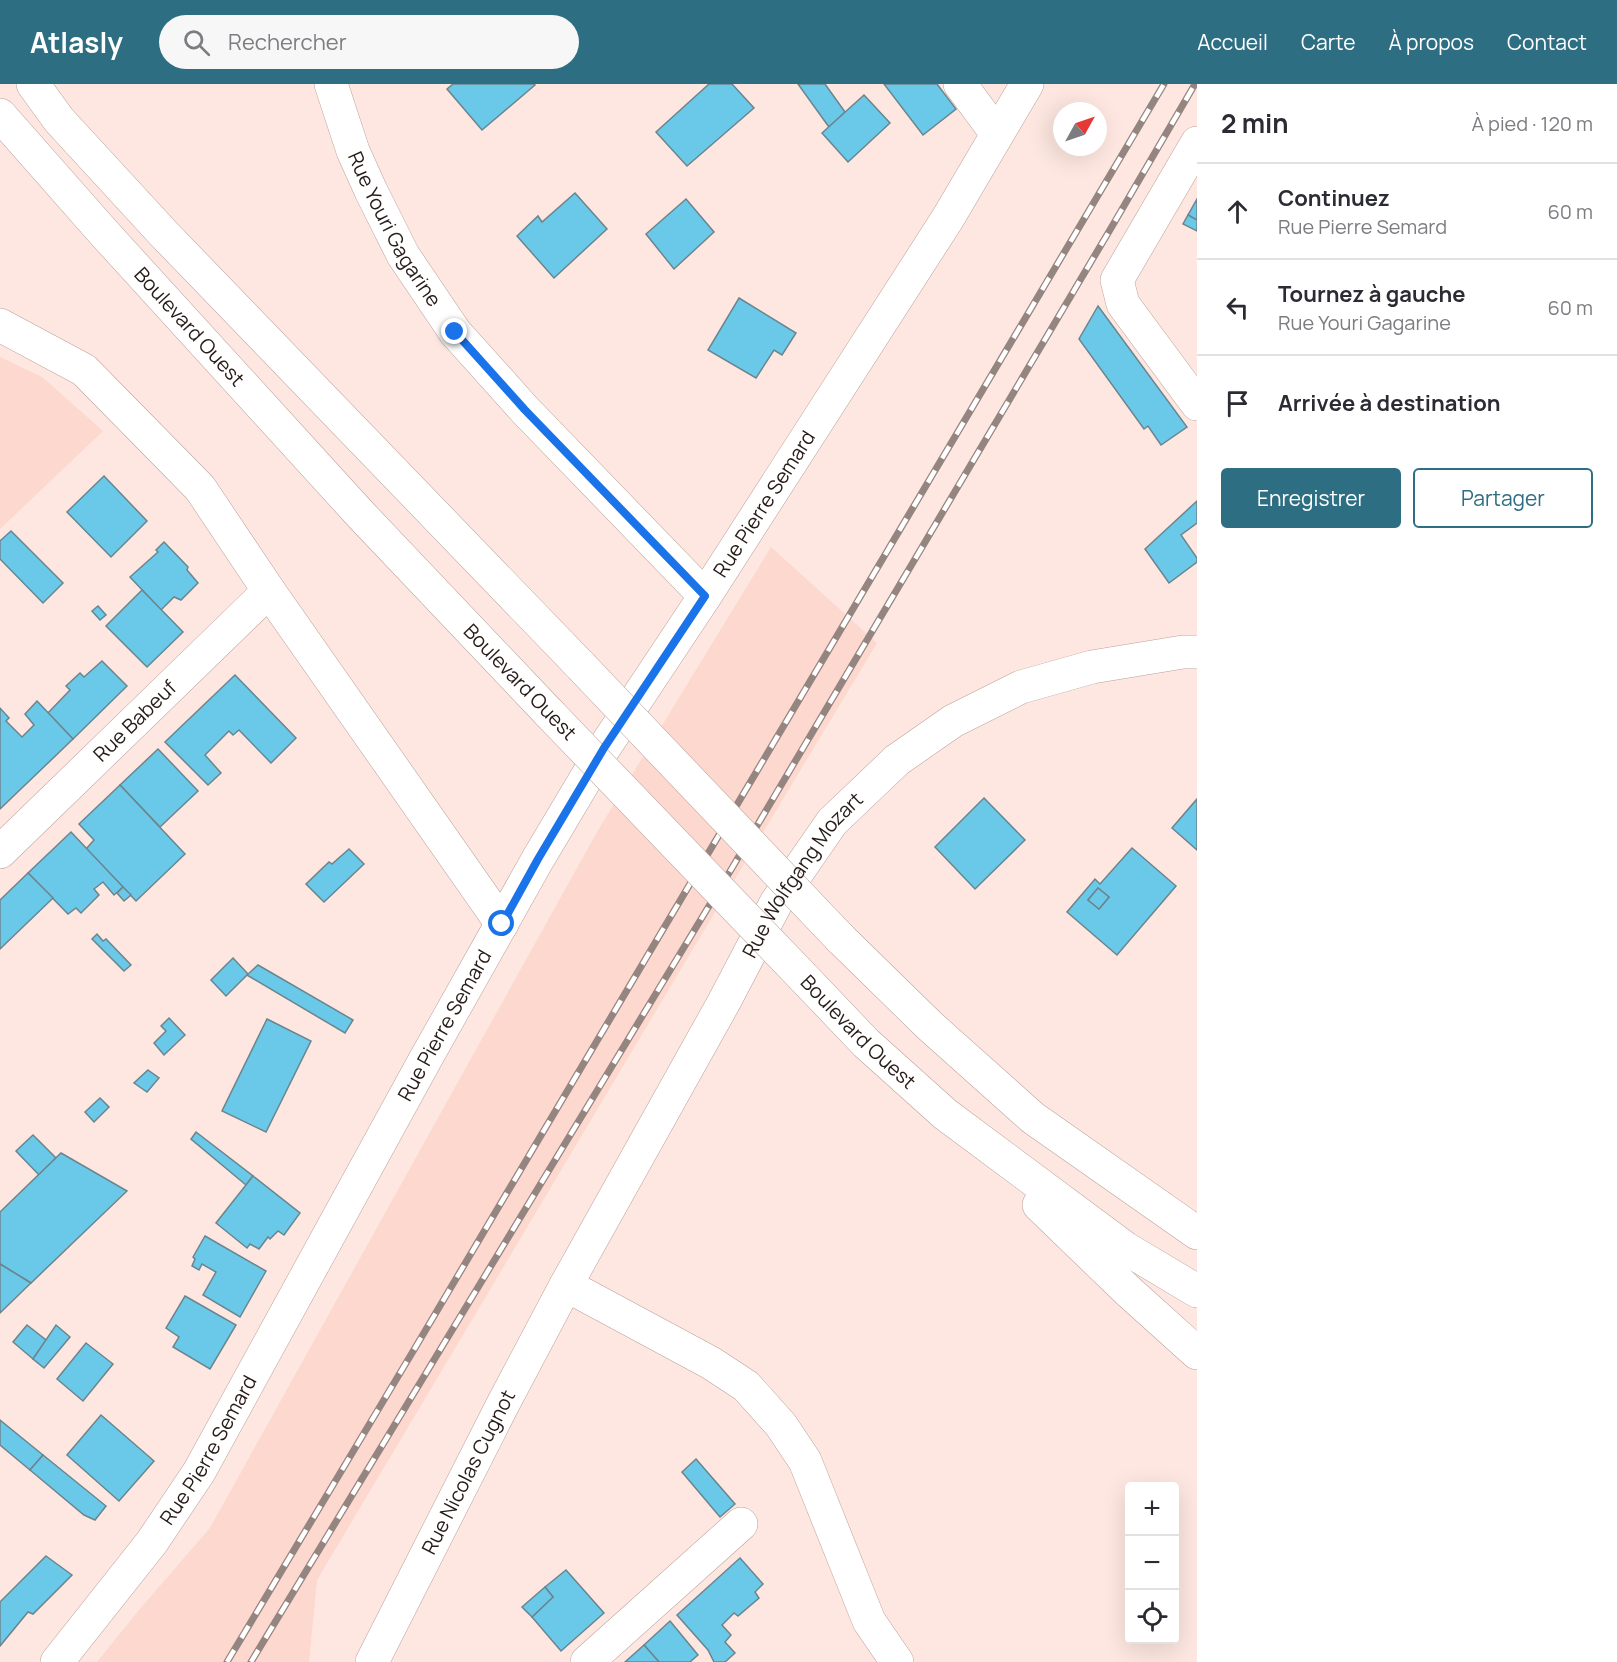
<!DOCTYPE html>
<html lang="fr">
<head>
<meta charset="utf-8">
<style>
	:root { --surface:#fff; --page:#f7f7f7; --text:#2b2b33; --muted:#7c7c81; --line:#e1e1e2; --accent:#2e6e82 }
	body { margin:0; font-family:Manrope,sans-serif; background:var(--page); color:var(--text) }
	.controls { position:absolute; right:18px; bottom:18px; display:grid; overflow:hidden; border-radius:6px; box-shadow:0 6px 24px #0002 }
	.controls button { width:54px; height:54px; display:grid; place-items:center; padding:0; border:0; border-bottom:2px solid var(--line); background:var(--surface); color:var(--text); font:30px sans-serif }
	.compass { position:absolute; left:1053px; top:18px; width:54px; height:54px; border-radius:50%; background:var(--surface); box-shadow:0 6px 24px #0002; rotate:50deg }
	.stop { position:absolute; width:18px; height:18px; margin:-14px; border:4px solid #1a73e8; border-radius:50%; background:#fff }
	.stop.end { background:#1a73e8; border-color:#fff; box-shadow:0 2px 6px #0008 }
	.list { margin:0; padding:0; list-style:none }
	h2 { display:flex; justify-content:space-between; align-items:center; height:78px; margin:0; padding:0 24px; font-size:26px }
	h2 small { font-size:20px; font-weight:400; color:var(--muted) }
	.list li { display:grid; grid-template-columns:39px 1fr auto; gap:18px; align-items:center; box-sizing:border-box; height:96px; padding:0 24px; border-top:2px solid var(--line) }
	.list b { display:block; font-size:22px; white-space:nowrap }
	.list p { margin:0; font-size:20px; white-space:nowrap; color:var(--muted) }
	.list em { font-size:20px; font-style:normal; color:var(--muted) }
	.actions { display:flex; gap:12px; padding:18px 24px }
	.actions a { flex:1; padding:14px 0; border:2px solid var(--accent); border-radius:6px; text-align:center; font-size:21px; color:var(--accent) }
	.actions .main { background:var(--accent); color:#fff }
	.icon { flex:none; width:33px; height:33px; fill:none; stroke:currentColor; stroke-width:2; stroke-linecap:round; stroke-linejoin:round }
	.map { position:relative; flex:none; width:1197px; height:1578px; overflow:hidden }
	header { display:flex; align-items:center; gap:36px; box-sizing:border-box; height:84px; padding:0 30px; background:var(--accent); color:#fff }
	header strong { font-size:28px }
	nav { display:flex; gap:33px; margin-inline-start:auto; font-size:21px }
	.search { width:420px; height:54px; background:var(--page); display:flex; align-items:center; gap:15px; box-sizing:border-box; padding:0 21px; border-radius:33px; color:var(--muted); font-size:22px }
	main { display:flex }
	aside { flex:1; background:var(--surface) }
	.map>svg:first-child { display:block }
	.built { fill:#fcd8ce }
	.building { fill:#6ac9e9; stroke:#6b858e; stroke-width:1.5; fill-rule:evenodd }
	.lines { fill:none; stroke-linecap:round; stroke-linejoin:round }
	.minor-casing { stroke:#bba19a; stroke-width:34 }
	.tertiary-casing { stroke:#bba19a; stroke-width:34 }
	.primary-casing { stroke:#bba19a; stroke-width:34 }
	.minor { stroke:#fff; stroke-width:33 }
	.tertiary { stroke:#fff; stroke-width:33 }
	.primary { stroke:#fff; stroke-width:33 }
	.rail-casing { stroke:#958580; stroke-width:7 }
	.rail { stroke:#fff; stroke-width:4.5; stroke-dasharray:14; stroke-linecap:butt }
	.primary-bridge-casing { stroke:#bba19a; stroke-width:34; stroke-linecap:butt }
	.primary-bridge { stroke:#fff; stroke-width:33 }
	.route { stroke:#1a73e8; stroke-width:8 }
	.labels { text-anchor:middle; stroke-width:6; stroke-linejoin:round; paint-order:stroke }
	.street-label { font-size:20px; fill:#261c19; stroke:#fff }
</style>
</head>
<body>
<header>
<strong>Atlasly</strong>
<div class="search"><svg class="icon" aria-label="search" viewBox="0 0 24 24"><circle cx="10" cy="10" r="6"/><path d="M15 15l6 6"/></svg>Rechercher</div>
<nav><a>Accueil</a><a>Carte</a><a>À propos</a><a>Contact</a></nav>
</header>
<main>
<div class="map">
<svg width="1197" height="1578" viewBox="0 0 1197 1578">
	<rect width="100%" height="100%" fill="#fde7e0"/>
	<g class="built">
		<path d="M 0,273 L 42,293 L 103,347 L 0,445 Z"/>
		<path d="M 771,463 L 877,559 L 697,858 L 317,1496 L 309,1578 L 97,1578 L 139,1526 L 210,1444 L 597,748 Z"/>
	</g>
	<g class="building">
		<path d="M 453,0 L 534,0 L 535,1 L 482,46 L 447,5 Z"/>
		<path d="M 709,0 L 732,0 L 754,24 L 687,82 L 656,48 Z"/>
		<path d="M 798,0 L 825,0 L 845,28 L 829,43 Z"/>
		<path d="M 884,0 L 937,0 L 956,25 L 923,51 Z"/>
		<path d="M 864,11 L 890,39 L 848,78 L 822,49 Z"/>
		<path d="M 575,109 L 607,145 L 554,194 L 517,152 L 538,132 L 542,138 Z"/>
		<path d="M 686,115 L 714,148 L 674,185 L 646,150 Z"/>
		<path d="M 1197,115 L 1197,136 L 1188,131 Z"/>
		<path d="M 1188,131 L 1197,136 L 1197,147 L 1183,140 Z"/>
		<path d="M 739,214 L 796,249 L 782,271 L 774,266 L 756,294 L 708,266 Z"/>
		<path d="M 1098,222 L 1187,343 L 1161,361 L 1148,342 L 1144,345 L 1079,255 Z"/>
		<path d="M 104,392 L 147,437 L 111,473 L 67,428 Z"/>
		<path d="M 1197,417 L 1197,439 L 1181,451 L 1197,474 L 1197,478 L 1169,499 L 1145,465 Z"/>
		<path d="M 11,447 L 63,499 L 43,519 L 0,475 L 0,457 Z"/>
		<path d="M 164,458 L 188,483 L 187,486 L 198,499 L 181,516 L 174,513 L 161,526 L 130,493 L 158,468 L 156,466 Z"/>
		<path d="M 142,506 L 183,548 L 147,583 L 106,542 Z"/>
		<path d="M 98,522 L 106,531 L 100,536 L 92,527 Z"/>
		<path d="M 102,577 L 127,602 L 73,655 L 48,629 L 70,606 L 66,602 L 80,589 L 84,593 Z"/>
		<path d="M 235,591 L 296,654 L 271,679 L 239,646 L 233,651 L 229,647 L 205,671 L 221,689 L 208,701 L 165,658 Z"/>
		<path d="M 37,617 L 73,655 L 0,725 L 0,624 L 9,634 L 6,637 L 22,653 L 34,641 L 25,630 Z"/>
		<path d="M 158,665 L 198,707 L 160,743 L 120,701 Z"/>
		<path d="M 120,701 L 185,770 L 136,817 L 86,765 L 94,756 L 79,740 Z"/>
		<path d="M 984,714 L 1025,756 L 975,805 L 935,763 Z"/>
		<path d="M 1197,715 L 1197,766 L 1172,744 Z"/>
		<path d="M 71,748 L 123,803 L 114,811 L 103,798 L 94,805 L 99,811 L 81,829 L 76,824 L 68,830 L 28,789 Z"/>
		<path d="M 1132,764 L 1176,802 L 1117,871 L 1067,828 L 1095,795 L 1100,800 ZM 1098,804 L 1109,813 L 1099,825 L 1088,816 Z"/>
		<path d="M 349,765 L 364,780 L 324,818 L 306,800 L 329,778 L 332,780 Z"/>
		<path d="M 28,789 L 53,814 L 0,865 L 0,816 Z"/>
		<path d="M 123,803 L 131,811 L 124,817 L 117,809 Z"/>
		<path d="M 1098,804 L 1109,813 L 1099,825 L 1088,816 Z"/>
		<path d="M 97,850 L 103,857 L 106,855 L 131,881 L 124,887 L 92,855 Z"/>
		<path d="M 233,874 L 248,890 L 226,912 L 211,896 Z"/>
		<path d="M 258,881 L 353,936 L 345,949 L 247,891 Z"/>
		<path d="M 169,934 L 185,951 L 164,971 L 154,959 L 166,947 L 161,942 Z"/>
		<path d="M 267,935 L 311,957 L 266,1048 L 222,1027 Z"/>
		<path d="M 148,986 L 159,994 L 147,1008 L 134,999 Z"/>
		<path d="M 100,1014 L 109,1023 L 94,1038 L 85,1028 Z"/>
		<path d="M 196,1048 L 253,1092 L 246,1101 L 191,1055 Z"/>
		<path d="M 33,1051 L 56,1074 L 39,1091 L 16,1067 Z"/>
		<path d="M 61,1069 L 127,1107 L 31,1199 L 0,1180 L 0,1128 Z"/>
		<path d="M 253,1092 L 300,1129 L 284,1151 L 278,1147 L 270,1155 L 268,1153 L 259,1165 L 250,1160 L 247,1164 L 216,1139 Z"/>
		<path d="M 205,1152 L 266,1187 L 240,1233 L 203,1211 L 216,1188 L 202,1180 L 199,1186 L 192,1182 L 195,1175 L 193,1173 Z"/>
		<path d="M 0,1180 L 31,1199 L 0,1229 Z"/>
		<path d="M 185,1212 L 236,1241 L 210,1285 L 173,1263 L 179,1253 L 166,1244 Z"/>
		<path d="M 27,1241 L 46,1256 L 33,1275 L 13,1258 Z"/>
		<path d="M 56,1241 L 70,1253 L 44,1284 L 33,1275 Z"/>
		<path d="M 86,1259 L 113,1280 L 83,1317 L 57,1295 Z"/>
		<path d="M 101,1331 L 154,1377 L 119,1417 L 67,1371 Z"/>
		<path d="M 0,1336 L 43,1371 L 30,1386 L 0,1361 Z"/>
		<path d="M 43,1371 L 106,1422 L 95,1436 L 84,1431 L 30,1386 Z"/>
		<path d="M 696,1375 L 735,1420 L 720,1433 L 682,1388 Z"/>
		<path d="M 46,1472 L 72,1491 L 33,1530 L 28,1528 L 0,1562 L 0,1518 Z"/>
		<path d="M 740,1474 L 763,1500 L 755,1508 L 759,1514 L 738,1532 L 734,1529 L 722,1541 L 731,1551 L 725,1558 L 735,1569 L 725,1578 L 714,1578 L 708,1566 L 677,1531 Z"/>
		<path d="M 566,1486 L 604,1529 L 561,1567 L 532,1533 L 553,1513 L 545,1503 Z"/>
		<path d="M 545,1503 L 553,1513 L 532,1533 L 522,1523 Z"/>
		<path d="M 670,1537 L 698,1571 L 690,1578 L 659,1578 L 644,1561 Z"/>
		<path d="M 644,1561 L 659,1578 L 625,1578 Z"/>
	</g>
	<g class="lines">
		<defs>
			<g id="minor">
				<path id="s1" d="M 331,0 L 353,67 L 371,107 L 403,171 L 455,248 L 525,326 L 705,512"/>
				<path d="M 960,0 L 997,50"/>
				<path d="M 1197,59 L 1117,196 L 1123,220 L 1197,320"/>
				<path d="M 0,241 L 84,286 L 200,404 L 269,507 L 502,840"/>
				<path id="s2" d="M 0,768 L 269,507"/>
				<path id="s3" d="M 57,1578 L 152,1458 L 199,1388 L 425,976 L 538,775 L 604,664 L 705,512 L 948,134 L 1027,0"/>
				<path d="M 587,1578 L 741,1440"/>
			</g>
			<g id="tertiary">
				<path id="s4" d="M 372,1578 L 503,1320 L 566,1201 L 724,918 L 776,819 L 832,738 L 897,676 L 953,637 L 1021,603 L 1092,583 L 1183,568 L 1197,568"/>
			</g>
			<g id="primary">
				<path d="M 33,0 L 59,36 L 163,149 L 581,582"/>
				<path id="s5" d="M 0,31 L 104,149 L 362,432 L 550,630"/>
				<path d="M 840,854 L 930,942 L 1033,1034 L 1197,1149"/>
				<path id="s6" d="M 803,893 L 866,959 L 945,1030 L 1125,1164 L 1197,1207"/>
				<path d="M 1039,1121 L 1127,1206 L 1197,1269"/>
				<path d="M 566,1201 L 711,1279 L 746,1302 L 781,1341 L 805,1377 L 869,1537 L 897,1578"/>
			</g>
		</defs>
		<use href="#minor" class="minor-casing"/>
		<use href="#tertiary" class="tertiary-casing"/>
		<use href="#primary" class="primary-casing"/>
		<use href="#minor" class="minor"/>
		<use href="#tertiary" class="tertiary"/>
		<use href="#primary" class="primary"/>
		<defs>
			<g id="rail">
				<path d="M 227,1578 L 415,1264 L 1164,0"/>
				<path d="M 251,1578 L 732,784 L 1114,139 L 1195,0"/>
			</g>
		</defs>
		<use href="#rail" class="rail-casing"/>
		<use href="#rail" class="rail"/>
		<defs>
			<g id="primary-bridge">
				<path d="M 581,582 L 840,854"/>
				<path d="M 550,630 L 803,893"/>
			</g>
		</defs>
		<use href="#primary-bridge" class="primary-bridge-casing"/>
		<use href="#primary-bridge" class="primary-bridge"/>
	</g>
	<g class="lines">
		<path class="route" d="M 455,248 L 525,326 L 705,512 L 604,664 L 538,775 L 502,840"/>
	</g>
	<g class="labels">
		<g class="street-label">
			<text dy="7" stroke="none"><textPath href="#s1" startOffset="159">Rue Youri Gagarine</textPath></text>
			<text dy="7" stroke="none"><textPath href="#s5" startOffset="284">Boulevard Ouest</textPath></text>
			<text dy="7" stroke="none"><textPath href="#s3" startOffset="1359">Rue Pierre Semard</textPath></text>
			<text transform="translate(520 598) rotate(46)" y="7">Boulevard Ouest</text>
			<text dy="7" stroke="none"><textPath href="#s2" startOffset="188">Rue Babeuf</textPath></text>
			<text dy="7" stroke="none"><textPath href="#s4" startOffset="898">Rue Wolfgang Mozart</textPath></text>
			<text dy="7" stroke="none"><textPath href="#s3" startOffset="747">Rue Pierre Semard</textPath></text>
			<text dy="7" stroke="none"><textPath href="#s6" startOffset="78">Boulevard Ouest</textPath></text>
			<text dy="7" stroke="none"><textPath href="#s3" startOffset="261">Rue Pierre Semard</textPath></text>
			<text dy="7" stroke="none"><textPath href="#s4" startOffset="213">Rue Nicolas Cugnot</textPath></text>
		</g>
	</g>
</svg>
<div class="controls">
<button>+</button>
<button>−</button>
<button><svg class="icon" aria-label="locate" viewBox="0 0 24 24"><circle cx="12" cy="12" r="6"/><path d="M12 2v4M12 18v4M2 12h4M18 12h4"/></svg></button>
</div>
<svg class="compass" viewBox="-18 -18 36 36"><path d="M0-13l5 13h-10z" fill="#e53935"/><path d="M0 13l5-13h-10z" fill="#7c7c81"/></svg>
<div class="stop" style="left:502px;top:840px"></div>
<div class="stop end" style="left:455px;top:248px"></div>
</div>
<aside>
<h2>2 min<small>À pied · 120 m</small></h2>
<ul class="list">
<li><svg class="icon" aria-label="ahead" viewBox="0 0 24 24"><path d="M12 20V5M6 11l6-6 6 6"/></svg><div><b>Continuez</b><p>Rue Pierre Semard</p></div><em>60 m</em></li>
<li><svg class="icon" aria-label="left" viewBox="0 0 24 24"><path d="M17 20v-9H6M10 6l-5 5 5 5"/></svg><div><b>Tournez à gauche</b><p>Rue Youri Gagarine</p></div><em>60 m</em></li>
<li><svg class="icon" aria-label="arrive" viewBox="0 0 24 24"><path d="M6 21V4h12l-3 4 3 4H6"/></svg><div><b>Arrivée à destination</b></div></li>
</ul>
<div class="actions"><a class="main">Enregistrer</a><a>Partager</a></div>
</aside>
</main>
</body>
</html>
